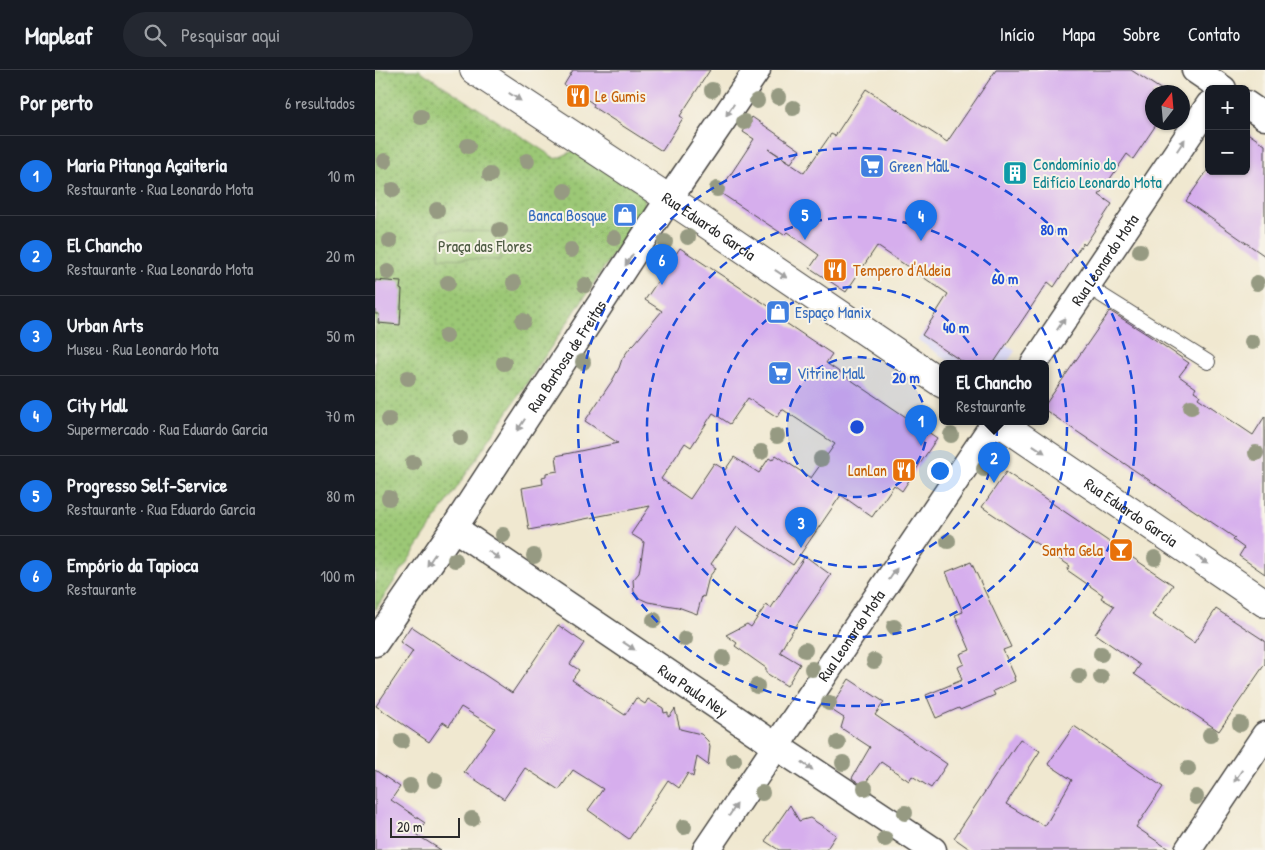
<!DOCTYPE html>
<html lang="pt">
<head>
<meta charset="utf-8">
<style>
	:root { --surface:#171b24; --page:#242831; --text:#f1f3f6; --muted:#9ea1a6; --line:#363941; --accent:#1a73e8 }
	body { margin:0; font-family:"Patrick Hand",sans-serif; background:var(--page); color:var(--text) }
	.controls { position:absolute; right:15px; top:15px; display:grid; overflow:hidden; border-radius:8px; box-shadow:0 1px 4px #0004 }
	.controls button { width:45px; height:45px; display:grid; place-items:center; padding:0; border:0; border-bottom:1px solid var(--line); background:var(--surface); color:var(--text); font:25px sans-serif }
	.compass { position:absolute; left:770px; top:15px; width:45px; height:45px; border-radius:50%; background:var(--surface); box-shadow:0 1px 4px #0004; rotate:16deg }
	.scale { position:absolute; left:15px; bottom:12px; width:70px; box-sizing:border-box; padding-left:5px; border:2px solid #2b2b2b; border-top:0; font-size:14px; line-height:18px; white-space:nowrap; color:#2b2b2b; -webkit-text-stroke:4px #f7f3e8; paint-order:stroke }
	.you { position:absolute; left:564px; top:400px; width:18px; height:18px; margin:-12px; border:4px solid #fff; border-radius:50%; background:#1a73e8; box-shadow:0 0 0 8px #1a73e833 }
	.badge { display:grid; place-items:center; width:32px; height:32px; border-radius:50%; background:var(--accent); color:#fff; font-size:16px; font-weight:700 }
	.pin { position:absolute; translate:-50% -41px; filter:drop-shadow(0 1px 2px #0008) }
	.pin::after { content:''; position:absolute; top:26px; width:18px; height:15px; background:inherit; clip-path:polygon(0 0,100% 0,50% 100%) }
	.popup { position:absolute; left:564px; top:290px; width:110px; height:65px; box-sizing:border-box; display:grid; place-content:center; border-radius:8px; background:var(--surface); filter:drop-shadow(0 1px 4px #0005); font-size:16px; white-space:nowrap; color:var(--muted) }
	.popup b { font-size:19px; color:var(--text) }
	.popup::after { content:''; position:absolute; left:50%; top:100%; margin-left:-10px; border:10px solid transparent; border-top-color:var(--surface) }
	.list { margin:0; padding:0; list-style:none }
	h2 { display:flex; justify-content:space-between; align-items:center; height:65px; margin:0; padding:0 20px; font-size:21px }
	h2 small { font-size:16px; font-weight:400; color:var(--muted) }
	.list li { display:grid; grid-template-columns:32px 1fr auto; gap:15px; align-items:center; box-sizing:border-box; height:80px; padding:0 20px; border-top:1px solid var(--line) }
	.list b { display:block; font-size:19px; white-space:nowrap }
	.list p { margin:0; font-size:16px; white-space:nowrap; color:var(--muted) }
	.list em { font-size:16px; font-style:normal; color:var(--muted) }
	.icon { flex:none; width:28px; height:28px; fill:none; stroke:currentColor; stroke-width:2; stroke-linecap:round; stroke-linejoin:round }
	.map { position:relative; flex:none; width:890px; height:780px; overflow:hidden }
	header { display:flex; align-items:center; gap:30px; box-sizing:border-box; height:70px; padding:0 25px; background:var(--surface); border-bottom:1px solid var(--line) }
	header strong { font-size:24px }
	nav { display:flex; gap:28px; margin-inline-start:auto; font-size:18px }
	.search { width:350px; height:45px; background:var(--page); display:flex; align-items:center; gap:12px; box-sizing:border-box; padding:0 18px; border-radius:28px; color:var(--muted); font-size:19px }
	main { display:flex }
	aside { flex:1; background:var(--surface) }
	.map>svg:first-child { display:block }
	.built { fill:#d8d7f8 }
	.green { fill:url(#green-dots); stroke:#647a50 }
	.pitch { fill:#9cc876; stroke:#647a50 }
	.building { fill:#d6aeed; fill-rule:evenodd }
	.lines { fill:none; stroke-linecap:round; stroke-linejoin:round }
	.service-casing { stroke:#494744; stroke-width:16 }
	.minor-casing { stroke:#494744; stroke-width:29 }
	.secondary-casing { stroke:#494744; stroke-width:30 }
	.service { stroke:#fff; stroke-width:14 }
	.minor { stroke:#fff; stroke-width:26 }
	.secondary { stroke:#fff; stroke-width:28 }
	.tree { fill:#969a82 }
	.oneway { fill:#a0a0a0 }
	.ring { fill:none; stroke:#1d4ed8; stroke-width:2.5; stroke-dasharray:9 6 }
	.labels { text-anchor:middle; stroke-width:4; stroke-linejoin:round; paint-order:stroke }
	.food-label { font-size:16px; fill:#c56008; stroke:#f7f3e8; text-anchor:start }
	.culture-label { font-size:16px; fill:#0d838f; stroke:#f7f3e8; text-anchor:start }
	.shop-label { font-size:16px; fill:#366cbe; stroke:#f7f3e8; text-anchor:start }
	.street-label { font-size:16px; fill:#2b2b2b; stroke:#f7f3e8 }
	.park-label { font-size:16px; fill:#4d5a42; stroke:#f7f3e8 }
	.centre { fill:#1d4ed8; stroke:#f7f3e8; stroke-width:2.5 }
	.ring-label { font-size:15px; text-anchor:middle; font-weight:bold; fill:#1d4ed8; stroke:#f7f3e8; stroke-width:4; stroke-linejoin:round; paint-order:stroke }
</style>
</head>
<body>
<header>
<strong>Mapleaf</strong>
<div class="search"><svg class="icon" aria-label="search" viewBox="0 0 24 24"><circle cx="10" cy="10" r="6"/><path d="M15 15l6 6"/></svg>Pesquisar aqui</div>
<nav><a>Início</a><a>Mapa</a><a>Sobre</a><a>Contato</a></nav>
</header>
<main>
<aside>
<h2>Por perto<small>6 resultados</small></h2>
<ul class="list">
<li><span class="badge">1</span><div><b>Maria Pitanga Açaiteria</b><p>Restaurante · Rua Leonardo Mota</p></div><em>10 m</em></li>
<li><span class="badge">2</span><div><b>El Chancho</b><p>Restaurante · Rua Leonardo Mota</p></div><em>20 m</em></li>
<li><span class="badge">3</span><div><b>Urban Arts</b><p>Museu · Rua Leonardo Mota</p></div><em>50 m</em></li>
<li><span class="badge">4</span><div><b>City Mall</b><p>Supermercado · Rua Eduardo Garcia</p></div><em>70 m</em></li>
<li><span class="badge">5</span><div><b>Progresso Self-Service</b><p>Restaurante · Rua Eduardo Garcia</p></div><em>80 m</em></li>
<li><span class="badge">6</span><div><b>Empório da Tapioca</b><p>Restaurante</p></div><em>100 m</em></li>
</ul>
</aside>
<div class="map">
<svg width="890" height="780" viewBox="0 0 890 780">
	<defs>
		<pattern id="green-dots" width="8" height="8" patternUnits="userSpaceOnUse" patternTransform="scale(1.25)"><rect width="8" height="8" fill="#9cc876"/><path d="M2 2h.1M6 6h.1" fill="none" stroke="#7fa361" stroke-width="1.8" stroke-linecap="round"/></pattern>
	</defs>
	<rect width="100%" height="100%" fill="#f7f3e8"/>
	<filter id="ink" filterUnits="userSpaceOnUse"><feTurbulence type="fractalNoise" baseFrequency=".02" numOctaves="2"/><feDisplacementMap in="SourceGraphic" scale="10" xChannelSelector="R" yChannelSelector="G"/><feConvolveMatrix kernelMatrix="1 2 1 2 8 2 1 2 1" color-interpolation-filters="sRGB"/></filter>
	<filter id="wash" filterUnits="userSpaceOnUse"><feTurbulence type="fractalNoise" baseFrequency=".0096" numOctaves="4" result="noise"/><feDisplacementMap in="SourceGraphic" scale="20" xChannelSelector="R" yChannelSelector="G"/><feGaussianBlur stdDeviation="1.12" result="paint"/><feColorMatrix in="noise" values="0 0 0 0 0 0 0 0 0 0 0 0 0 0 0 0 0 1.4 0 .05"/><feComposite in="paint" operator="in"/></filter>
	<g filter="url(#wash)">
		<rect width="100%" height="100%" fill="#f0e8d0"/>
		<path class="built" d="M 568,233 L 640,281 L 631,294 L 578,294 L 543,270 Z"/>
		<path class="green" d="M 0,0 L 44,0 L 181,89 L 200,80 L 270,124 L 269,138 L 0,540 Z"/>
		<path class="pitch" d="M 65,160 L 126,162 L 125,190 L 64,188 Z"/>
		<g id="blocks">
			<g class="building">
				<path d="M 198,0 L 335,0 L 305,46 L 308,48 L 287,81 L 218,37 L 219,34 L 189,15 Z"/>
				<path d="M 621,0 L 756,0 L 790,22 L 778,22 L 778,52 L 783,52 L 758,89 L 752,84 L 724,125 L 737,134 L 710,175 L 708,173 L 679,217 L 673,212 L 618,294 L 591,294 L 547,265 L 573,224 L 502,176 L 471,222 L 435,198 L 444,185 L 412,162 L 409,165 L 344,122 L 379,69 L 368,62 L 377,47 L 425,80 L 416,93 L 394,79 L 429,103 L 456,64 L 460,66 L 491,19 L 572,72 Z"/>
				<path d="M 871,62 L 890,75 L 890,186 L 811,131 L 832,101 L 871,101 Z"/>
				<path d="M 305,178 L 404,243 L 402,247 L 457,284 L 451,293 L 562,368 L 527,421 L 519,415 L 497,447 L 466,425 L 418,495 L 362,457 L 336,494 L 341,498 L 334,507 L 329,527 L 327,526 L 322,544 L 303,537 L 273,532 L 264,528 L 259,522 L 258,510 L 264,503 L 269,472 L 256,464 L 275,436 L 154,460 L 147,418 L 168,414 L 167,407 L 171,406 L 171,403 L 183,401 L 181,386 L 243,373 L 210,351 L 237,311 L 244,298 L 247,289 L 254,279 L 260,273 L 287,241 L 270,230 ZM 373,328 L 402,347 L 407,339 L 460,374 L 436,408 L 401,385 L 397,390 L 394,388 L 384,403 L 359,387 L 350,400 L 339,393 L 315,429 L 286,409 L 310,373 L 316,377 L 338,343 L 355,354 Z"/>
				<path d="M 0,210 L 26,212 L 25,219 L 27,220 L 25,255 L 3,253 L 4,244 L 0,244 Z"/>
				<path d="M 735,241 L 773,265 L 814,293 L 804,306 L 821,318 L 819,321 L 825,325 L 823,328 L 878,365 L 890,346 L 890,504 L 864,486 L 869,478 L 858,470 L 860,468 L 670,340 L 670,335 Z"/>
				<path d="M 631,402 L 798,515 L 777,545 L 819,573 L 841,539 L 890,571 L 890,594 L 844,661 L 759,604 L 765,595 L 720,564 L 739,536 L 726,528 L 728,525 L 692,500 L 695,496 L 607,437 Z"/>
				<path d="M 430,486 L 456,505 L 414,566 L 405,582 L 425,594 L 412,616 L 391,603 L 391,598 L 360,576 L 362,573 L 351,565 L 372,554 L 376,557 L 391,535 L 396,538 Z"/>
				<path d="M 596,492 L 636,577 L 628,580 L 640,607 L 639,607 L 640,611 L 618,621 L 620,625 L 585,640 L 584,638 L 561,648 L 551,625 L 587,610 L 585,605 L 586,604 L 583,597 L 589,594 L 585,584 L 595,580 L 580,545 L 588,542 L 571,502 Z"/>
				<path d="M 183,555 L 209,573 L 195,594 L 204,600 L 197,610 L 250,645 L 261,628 L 270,634 L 273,629 L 288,638 L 289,643 L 293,642 L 293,647 L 295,646 L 300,639 L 305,659 L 326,664 L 333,671 L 335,677 L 333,695 L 322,687 L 318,707 L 313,703 L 304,718 L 293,710 L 254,769 L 213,740 L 228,719 L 198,700 L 184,720 L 150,698 L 129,729 L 89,702 L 120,658 L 86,637 L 74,656 L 68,652 L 54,672 L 1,636 L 38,581 L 25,572 L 36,556 L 137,623 Z"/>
				<path d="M 474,609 L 509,632 L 500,645 L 572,694 L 556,718 L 537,706 L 534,711 L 506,692 L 488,716 L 477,708 L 495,677 L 466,658 L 469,648 L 455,639 Z"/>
				<path d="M 699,656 L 788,717 L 761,757 L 795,780 L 596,780 L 579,768 L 645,669 L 665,681 L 631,734 L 661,752 L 661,751 L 670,756 L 697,710 L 673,694 Z"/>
				<path d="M 0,700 L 25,717 L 16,730 L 50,753 L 42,765 L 66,780 L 0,780 Z"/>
				<path d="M 415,735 L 424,751 L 435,748 L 461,765 L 451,780 L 404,780 L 390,771 Z"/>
			</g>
		</g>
	</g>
	<g filter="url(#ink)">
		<use href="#blocks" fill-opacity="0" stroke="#494744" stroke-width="1"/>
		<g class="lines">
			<defs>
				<path id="service" d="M 712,216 L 833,292"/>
				<g id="minor">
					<path d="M 820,0 L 848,19"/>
					<path d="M 871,34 L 890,47"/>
					<path id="s1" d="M 659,294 L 834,35"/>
					<path id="s2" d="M 79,458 L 401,676 L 558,780"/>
					<path id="s3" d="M 0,573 L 79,458 L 294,129 L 382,0"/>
					<path id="s4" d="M 331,780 L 620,352"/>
					<path d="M 813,780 L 890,665"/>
				</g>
				<g id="secondary">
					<path id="s5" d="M 99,0 L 317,144 L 568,314"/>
					<path id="s6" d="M 624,352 L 890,533"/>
				</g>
			</defs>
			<use href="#service" class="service-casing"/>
			<use href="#minor" class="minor-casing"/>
			<use href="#secondary" class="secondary-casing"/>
			<use href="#service" class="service"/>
			<use href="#minor" class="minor"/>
			<use href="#secondary" class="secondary"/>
		</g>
		<g class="tree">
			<circle cx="337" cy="20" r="8"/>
			<circle cx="403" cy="27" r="8"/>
			<circle cx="382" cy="31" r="8"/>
			<circle cx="418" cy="38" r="8"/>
			<circle cx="46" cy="47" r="8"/>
			<circle cx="369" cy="52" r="8"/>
			<circle cx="93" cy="76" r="8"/>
			<circle cx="10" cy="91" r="8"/>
			<circle cx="152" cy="91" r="8"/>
			<circle cx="115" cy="105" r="8"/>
			<circle cx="342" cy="119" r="8"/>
			<circle cx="18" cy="120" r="8"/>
			<circle cx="190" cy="121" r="8"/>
			<circle cx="62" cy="140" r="8"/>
			<circle cx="125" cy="160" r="8"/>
			<circle cx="313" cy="167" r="8"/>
			<circle cx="239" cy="168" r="8"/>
			<circle cx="15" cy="171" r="8"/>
			<circle cx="290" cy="172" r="8"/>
			<circle cx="196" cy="180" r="8"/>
			<circle cx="765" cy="181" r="8"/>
			<circle cx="13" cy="202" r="8"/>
			<circle cx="73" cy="213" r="8"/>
			<circle cx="139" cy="213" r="8"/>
			<circle cx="882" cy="213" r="8"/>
			<circle cx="210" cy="215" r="8"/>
			<circle cx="148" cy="251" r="8"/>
			<circle cx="71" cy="266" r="8"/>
			<circle cx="877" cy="272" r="8"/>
			<circle cx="208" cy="292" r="8"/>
			<circle cx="129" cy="293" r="8"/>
			<circle cx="33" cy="308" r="8"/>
			<circle cx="816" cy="337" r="8"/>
			<circle cx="14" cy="350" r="8"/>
			<circle cx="576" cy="365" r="8"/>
			<circle cx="402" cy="366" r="8"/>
			<circle cx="85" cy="368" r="8"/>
			<circle cx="386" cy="382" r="8"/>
			<circle cx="881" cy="383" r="8"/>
			<circle cx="446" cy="389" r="8"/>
			<circle cx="38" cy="393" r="8"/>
			<circle cx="609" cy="399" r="8"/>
			<circle cx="14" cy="428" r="8"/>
			<circle cx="128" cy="465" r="8"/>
			<circle cx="573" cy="471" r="8"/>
			<circle cx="159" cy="486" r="8"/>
			<circle cx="780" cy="488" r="8"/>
			<circle cx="80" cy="490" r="8"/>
			<circle cx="279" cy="550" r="8"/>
			<circle cx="519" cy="557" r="8"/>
			<circle cx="310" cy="569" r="8"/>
			<circle cx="430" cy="580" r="8"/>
			<circle cx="726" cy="584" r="8"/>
			<circle cx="348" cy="588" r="8"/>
			<circle cx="499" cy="591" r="8"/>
			<circle cx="437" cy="599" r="8"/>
			<circle cx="704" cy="606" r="8"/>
			<circle cx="726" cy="607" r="8"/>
			<circle cx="382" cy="616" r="8"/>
			<circle cx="454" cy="633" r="8"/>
			<circle cx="865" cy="654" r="8"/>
			<circle cx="835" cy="665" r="8"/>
			<circle cx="27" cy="671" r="8"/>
			<circle cx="463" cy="673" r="8"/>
			<circle cx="359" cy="690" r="8"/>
			<circle cx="468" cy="693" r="8"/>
			<circle cx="813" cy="699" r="8"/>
			<circle cx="60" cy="710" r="8"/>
			<circle cx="35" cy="716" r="8"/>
			<circle cx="490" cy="718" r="8"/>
			<circle cx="387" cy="723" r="8"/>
			<circle cx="821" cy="727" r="8"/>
			<circle cx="530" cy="743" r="8"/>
			<circle cx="97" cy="749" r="8"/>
			<circle cx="309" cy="757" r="8"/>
			<circle cx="510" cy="769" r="8"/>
		</g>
		<defs><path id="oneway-solid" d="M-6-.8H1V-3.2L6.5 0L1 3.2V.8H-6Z" transform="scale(1.25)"/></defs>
		<g class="oneway">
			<use href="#oneway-solid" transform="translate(140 27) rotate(33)"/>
			<use href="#oneway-solid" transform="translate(355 40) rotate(124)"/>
			<use href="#oneway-solid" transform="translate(806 75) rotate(-56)"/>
			<use href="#oneway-solid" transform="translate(254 190) rotate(123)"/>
			<use href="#oneway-solid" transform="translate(406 204) rotate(34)"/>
			<use href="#oneway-solid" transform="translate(686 254) rotate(-56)"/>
			<use href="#oneway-solid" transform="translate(146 355) rotate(123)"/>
			<use href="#oneway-solid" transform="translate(664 379) rotate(34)"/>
			<use href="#oneway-solid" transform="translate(119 485) rotate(34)"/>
			<use href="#oneway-solid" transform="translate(56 490) rotate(124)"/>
			<use href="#oneway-solid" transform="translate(827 490) rotate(34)"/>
			<use href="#oneway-solid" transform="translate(518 504) rotate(-56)"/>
			<use href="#oneway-solid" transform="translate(254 576) rotate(34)"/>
			<use href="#oneway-solid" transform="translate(432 696) rotate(34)"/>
			<use href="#oneway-solid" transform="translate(863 706) rotate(124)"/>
			<use href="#oneway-solid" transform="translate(358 740) rotate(-56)"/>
		</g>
	</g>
	<circle cx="482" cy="357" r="70" fill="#1d4ed8" fill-opacity=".12"/>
	<g class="ring">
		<circle cx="482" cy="357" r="70"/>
		<circle cx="482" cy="357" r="140"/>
		<circle cx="482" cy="357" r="210"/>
		<circle cx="482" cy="357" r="279"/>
	</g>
	<defs>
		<symbol id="restaurant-square" viewBox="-11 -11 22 22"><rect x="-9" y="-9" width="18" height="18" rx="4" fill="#e8710a" stroke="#f7f3e8"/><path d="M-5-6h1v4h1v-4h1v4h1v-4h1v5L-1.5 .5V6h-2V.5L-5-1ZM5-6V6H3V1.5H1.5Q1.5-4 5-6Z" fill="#fff"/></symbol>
		<symbol id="supermarket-square" viewBox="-11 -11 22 22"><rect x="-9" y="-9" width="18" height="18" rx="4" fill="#3f7fe0" stroke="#f7f3e8"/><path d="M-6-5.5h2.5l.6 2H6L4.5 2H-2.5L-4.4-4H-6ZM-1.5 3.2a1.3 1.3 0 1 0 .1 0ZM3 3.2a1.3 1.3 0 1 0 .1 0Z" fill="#fff"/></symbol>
		<symbol id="building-square" viewBox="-11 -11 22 22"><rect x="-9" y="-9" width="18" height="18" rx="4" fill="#0f9aa8" stroke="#f7f3e8"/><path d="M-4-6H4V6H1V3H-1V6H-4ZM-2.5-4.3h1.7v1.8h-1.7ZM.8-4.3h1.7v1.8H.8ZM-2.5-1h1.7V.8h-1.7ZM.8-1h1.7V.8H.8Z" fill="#fff"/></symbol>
		<symbol id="shop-square" viewBox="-11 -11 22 22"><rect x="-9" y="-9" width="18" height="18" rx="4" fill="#3f7fe0" stroke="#f7f3e8"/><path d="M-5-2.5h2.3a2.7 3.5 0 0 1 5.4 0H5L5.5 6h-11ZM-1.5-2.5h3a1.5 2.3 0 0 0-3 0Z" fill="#fff"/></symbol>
		<symbol id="bar-square" viewBox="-11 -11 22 22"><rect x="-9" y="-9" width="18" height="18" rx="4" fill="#e8710a" stroke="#f7f3e8"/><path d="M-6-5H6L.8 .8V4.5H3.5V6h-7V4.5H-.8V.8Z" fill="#fff"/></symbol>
	</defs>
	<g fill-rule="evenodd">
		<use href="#restaurant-square" x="189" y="12" width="28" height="28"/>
		<use href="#supermarket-square" x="483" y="82" width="28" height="28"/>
		<use href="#building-square" x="626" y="89" width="28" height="28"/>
		<use href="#shop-square" x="236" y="131" width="28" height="28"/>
		<use href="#restaurant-square" x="446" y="186" width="28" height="28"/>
		<use href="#shop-square" x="389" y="228" width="28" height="28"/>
		<use href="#supermarket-square" x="391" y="289" width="28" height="28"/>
		<use href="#restaurant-square" x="515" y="386" width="28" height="28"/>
		<use href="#bar-square" x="732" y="466" width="28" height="28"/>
	</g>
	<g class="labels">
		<g class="food-label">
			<text x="220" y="32">Le Gumis</text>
			<text x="478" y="206">Tempero d'Aldeia</text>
			<text x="512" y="406" text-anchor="end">LanLan</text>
			<text x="728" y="486" text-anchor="end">Santa Gela</text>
		</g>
		<g class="culture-label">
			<text x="658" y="100">Condomínio do<tspan x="658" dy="18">Edifício Leonardo Mota</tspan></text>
		</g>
		<g class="shop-label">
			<text x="514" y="102">Green Mall</text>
			<text x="232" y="151" text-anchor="end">Banca Bosque</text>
			<text x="420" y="248">Espaço Manix</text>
			<text x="422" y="309">Vitrine Mall</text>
		</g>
		<g class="street-label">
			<text dy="6" stroke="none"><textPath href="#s5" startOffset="282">Rua Eduardo Garcia</textPath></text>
			<text dy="6" stroke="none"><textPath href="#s1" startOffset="126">Rua Leonardo Mota</textPath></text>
			<text dy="6" stroke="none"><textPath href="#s3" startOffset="345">Rua Barbosa de Freitas</textPath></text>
			<text dy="6" stroke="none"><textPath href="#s6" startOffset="160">Rua Eduardo Garcia</textPath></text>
			<text dy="6" stroke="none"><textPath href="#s4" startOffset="259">Rua Leonardo Mota</textPath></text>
			<text dy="6" stroke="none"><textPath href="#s2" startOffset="289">Rua Paula Ney</textPath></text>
		</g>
		<g class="park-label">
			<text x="110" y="182">Praça das Flores</text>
		</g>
	</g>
	<circle cx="482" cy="357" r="8" class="centre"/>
	<g class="ring-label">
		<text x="679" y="165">80 m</text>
		<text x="630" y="214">60 m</text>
		<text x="581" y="263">40 m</text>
		<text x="531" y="313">20 m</text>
	</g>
</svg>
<div class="controls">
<button>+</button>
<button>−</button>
</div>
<svg class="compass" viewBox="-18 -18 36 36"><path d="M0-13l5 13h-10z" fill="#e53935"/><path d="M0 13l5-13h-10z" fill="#9ea1a6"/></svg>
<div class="scale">20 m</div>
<div class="you"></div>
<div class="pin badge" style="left:546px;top:376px">1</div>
<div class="pin badge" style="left:619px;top:413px">2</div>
<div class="popup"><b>El Chancho</b>Restaurante</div>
<div class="pin badge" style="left:426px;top:478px">3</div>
<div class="pin badge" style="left:546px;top:171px">4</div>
<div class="pin badge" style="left:430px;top:170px">5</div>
<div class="pin badge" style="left:287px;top:215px">6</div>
</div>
</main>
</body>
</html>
